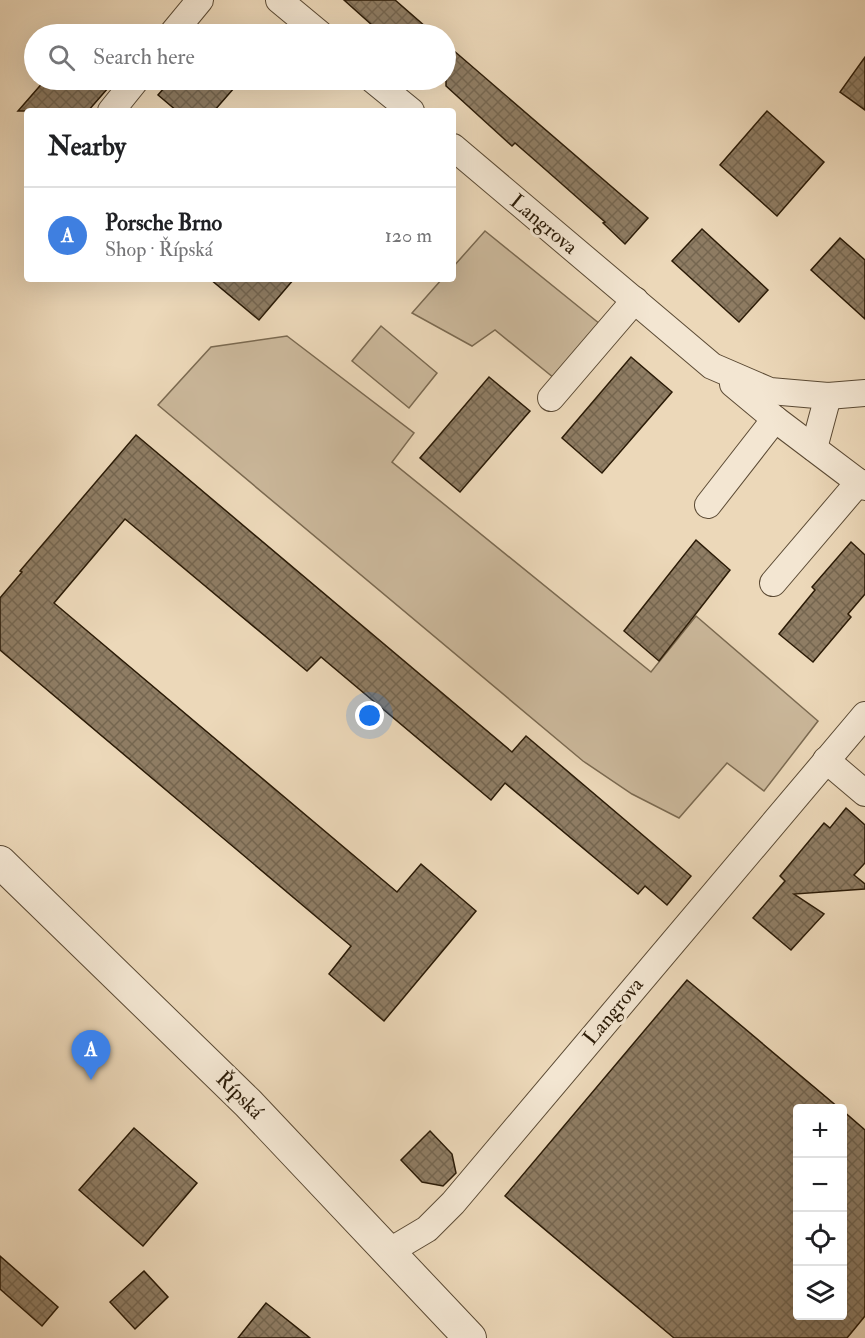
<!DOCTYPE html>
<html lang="en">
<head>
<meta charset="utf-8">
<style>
	:root { --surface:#fff; --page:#f6f6f6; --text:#202124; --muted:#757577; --line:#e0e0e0; --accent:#1a73e8 }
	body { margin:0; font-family:"IM FELL Double Pica",serif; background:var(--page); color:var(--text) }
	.controls { position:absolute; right:18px; bottom:18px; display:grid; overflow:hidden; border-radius:6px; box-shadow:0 6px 24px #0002 }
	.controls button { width:54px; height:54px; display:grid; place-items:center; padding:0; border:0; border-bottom:2px solid var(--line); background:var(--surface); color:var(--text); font:30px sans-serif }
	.you { position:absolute; left:370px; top:716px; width:21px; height:21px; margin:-15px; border:4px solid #fff; border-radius:50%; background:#1a73e8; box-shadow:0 0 0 9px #1a73e833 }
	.badge { display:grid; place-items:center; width:39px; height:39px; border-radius:50%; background:var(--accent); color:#fff; font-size:20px; font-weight:700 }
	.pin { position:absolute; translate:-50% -50px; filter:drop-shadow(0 2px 3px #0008) }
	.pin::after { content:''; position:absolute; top:32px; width:21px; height:18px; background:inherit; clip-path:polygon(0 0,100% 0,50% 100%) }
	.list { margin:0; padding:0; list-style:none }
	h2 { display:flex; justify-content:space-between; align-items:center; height:78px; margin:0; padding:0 24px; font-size:26px }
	h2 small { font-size:20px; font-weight:400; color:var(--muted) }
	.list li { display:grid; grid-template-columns:39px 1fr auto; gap:18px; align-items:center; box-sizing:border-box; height:96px; padding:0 24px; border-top:2px solid var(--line) }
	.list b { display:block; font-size:22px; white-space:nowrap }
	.list p { margin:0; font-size:20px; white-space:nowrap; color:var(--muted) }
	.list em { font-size:20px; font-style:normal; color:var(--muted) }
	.icon { flex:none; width:33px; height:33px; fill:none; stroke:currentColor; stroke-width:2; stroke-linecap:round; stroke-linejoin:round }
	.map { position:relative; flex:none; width:865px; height:1338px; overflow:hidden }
	.search { position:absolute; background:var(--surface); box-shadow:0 6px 24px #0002; left:24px; top:24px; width:432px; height:66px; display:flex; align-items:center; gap:15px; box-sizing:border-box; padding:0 21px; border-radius:33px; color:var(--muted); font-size:22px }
	.panel { position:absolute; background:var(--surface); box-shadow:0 6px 24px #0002; left:24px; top:108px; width:432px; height:174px; border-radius:6px }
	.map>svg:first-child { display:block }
	.park { fill:#cbb89b; stroke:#7b6a51; stroke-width:1.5 }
	.building { fill:url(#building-cross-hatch); stroke:#2b1b07; stroke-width:1.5 }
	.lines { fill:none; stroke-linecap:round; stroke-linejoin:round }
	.minor-casing { stroke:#5b4a34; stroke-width:28 }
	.tertiary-casing { stroke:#5b4a34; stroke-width:34 }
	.minor { stroke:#f3e6d2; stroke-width:26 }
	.tertiary { stroke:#f3e6d2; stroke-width:32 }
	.labels { text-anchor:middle; stroke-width:6; stroke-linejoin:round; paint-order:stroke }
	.street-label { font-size:21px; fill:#2b1b07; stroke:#f3e6d2 }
</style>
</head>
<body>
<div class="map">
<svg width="865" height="1338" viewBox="0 0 865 1338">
	<defs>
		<pattern id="building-cross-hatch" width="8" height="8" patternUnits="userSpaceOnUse" patternTransform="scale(1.5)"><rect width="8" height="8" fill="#8f7d64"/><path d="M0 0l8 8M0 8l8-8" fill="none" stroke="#756650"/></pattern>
	</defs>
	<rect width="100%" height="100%" fill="#ecd8b9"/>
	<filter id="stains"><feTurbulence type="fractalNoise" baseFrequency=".00333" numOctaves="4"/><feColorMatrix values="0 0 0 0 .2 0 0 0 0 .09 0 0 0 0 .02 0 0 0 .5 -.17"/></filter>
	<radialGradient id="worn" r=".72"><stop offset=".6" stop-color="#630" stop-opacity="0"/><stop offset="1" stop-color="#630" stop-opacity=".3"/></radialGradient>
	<g class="park">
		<path d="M 485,231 L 600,324 L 554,378 L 495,330 L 472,346 L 412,313 L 442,279 L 453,279 L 453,267 Z"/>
		<path d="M 381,326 L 437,373 L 409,408 L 352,361 Z"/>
		<path d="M 287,336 L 414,433 L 392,462 L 651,672 L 696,616 L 818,721 L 764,791 L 727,763 L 679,818 L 632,794 L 583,761 L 158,405 L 211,347 Z"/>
	</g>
	<g class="building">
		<path d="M 344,0 L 395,0 L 434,34 L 382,34 Z"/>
		<path d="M 446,44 L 648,218 L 625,244 L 603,223 L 605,222 L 538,163 L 515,143 L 512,146 L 446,86 Z"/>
		<path d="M 865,57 L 865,110 L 840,92 Z"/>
		<path d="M 45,80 L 115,80 L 88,111 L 18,111 Z"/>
		<path d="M 171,80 L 241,80 L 214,111 L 177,111 L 158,95 Z"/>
		<path d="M 767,111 L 824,162 L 777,216 L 720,165 Z"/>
		<path d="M 702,229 L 768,290 L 739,322 L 672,261 Z"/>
		<path d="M 840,238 L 865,260 L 865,319 L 811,270 Z"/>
		<path d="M 210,279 L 294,279 L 259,320 Z"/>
		<path d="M 631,357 L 672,392 L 602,473 L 562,438 Z"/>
		<path d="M 489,377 L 530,411 L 460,492 L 420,458 Z"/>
		<path d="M 136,435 L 512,752 L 526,736 L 691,876 L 667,905 L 645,886 L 638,894 L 505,783 L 491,800 L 321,657 L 307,671 L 125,519 L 54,603 L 397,892 L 421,864 L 476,911 L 384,1021 L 329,974 L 351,946 L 0,650 L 0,598 L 22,572 L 20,571 Z"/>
		<path d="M 696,540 L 730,570 L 659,661 L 624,631 Z"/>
		<path d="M 851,542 L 865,555 L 865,594 L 848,614 L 851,617 L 813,662 L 779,634 L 815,590 L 812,587 Z"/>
		<path d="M 846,808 L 865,825 L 865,863 L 854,875 L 865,884 L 865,889 L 794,894 L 824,914 L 791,950 L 753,918 L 785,881 L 780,876 L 824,823 L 830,828 Z"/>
		<path d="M 687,980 L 839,1108 L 798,1108 L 798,1316 L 843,1316 L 843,1111 L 865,1130 L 865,1316 L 847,1338 L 674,1338 L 505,1196 Z"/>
		<path d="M 134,1128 L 197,1183 L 143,1246 L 79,1190 Z"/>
		<path d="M 430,1131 L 452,1154 L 456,1173 L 443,1186 L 422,1182 L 401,1160 Z"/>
		<path d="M 0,1256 L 58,1307 L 42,1326 L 0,1289 Z"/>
		<path d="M 144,1271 L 168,1297 L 135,1329 L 110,1302 Z"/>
		<path d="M 266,1303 L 310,1338 L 238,1338 Z"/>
	</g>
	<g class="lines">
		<defs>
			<g id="minor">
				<path d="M 279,0 L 320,34"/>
				<path d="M 172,34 L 200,0"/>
				<path d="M 373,80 L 411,111"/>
				<path d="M 111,111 L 136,80"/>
				<path d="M 453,147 L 712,366 L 770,391 L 828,396 L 865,393"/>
				<path d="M 733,384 L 775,419 L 865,487"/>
				<path d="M 551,398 L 635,300"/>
				<path d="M 814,448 L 828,396"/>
				<path d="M 708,505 L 775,419"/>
				<path d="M 773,583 L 859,482"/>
				<path d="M 826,760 L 865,793"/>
				<path d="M 390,1251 L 427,1229 L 453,1203 L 865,715"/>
			</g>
			<path id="tertiary" d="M 0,862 L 248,1103 L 470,1338"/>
		</defs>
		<use href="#minor" class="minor-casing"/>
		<use href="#tertiary" class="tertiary-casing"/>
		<use href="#minor" class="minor"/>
		<use href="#tertiary" class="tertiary"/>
	</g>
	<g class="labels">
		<g class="street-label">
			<text transform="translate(544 224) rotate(40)" y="7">Langrova</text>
			<text transform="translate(613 1011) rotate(-50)" y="7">Langrova</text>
			<text transform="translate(240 1095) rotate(45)" y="7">Řípská</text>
		</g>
	</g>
	<rect width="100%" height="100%" filter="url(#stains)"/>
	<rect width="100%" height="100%" fill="url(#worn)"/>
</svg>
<div class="controls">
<button>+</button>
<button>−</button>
<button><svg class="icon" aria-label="locate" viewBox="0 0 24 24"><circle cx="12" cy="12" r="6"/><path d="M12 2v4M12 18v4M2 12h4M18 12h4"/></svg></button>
<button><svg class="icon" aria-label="layers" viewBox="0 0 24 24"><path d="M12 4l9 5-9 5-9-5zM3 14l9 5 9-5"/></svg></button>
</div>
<div class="you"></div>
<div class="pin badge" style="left:91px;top:1080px;background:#3f7fe0">A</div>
<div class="search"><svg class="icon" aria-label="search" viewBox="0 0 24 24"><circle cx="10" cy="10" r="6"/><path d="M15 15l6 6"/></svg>Search here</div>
<section class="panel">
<h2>Nearby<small></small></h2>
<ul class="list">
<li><span class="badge" style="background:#3f7fe0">A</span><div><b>Porsche Brno</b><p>Shop · Řípská</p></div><em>120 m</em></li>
</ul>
</section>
</div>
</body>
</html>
